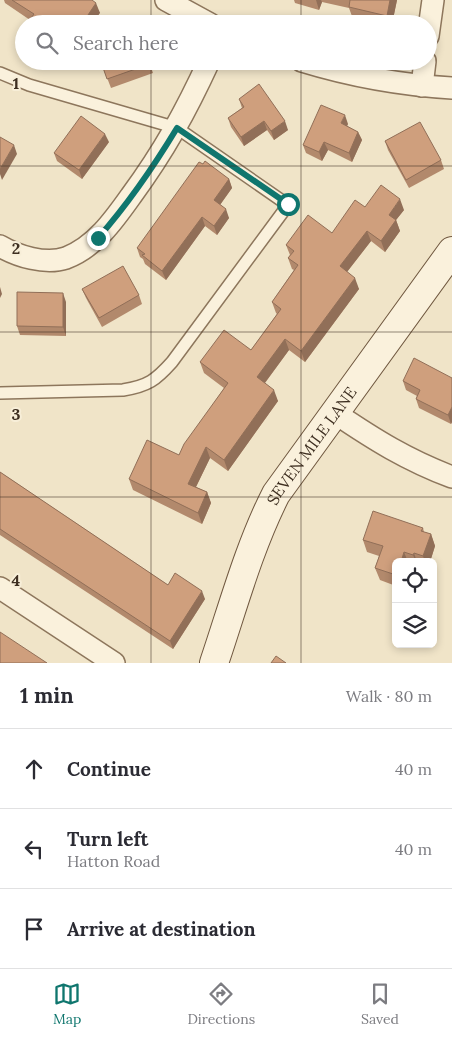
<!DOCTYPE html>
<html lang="en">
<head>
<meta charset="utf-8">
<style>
	:root { --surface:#fff; --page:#f2f2f3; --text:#2b2b33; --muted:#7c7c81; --line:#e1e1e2; --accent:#0f766e }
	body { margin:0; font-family:Lora,serif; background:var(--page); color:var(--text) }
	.controls { position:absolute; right:15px; bottom:15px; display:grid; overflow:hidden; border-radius:8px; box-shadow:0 2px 8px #0003 }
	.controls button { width:45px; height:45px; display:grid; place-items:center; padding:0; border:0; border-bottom:1px solid var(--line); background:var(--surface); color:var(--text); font:25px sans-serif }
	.stop { position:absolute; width:15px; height:15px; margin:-11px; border:4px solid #0f766e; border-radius:50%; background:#fff }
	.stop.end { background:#0f766e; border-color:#fff; box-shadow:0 1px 5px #0008 }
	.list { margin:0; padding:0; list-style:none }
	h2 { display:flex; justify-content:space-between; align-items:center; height:65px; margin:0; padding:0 20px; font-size:21px }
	h2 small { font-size:16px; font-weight:400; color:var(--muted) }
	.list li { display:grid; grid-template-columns:32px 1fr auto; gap:15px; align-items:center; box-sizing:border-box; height:80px; padding:0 20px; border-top:1px solid var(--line) }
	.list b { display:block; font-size:19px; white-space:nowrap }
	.list p { margin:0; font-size:16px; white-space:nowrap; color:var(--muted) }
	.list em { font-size:16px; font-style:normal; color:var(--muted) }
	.icon { flex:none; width:28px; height:28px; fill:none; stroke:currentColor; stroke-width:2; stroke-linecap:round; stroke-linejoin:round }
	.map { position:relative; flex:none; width:452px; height:663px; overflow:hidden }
	.search { position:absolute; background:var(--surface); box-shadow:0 2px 8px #0003; left:15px; right:15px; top:15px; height:55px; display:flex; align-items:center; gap:12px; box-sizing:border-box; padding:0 18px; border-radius:28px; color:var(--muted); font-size:19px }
	.sheet { height:305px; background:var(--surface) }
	nav { display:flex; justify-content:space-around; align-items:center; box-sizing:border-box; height:70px; border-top:1px solid var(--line); background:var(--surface); font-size:14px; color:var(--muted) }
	nav a { display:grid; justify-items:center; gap:2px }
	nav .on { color:var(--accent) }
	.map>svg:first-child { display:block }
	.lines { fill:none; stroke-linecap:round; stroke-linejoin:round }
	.lane-casing { stroke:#8d765c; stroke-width:14 }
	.street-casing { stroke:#8d765c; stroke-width:24 }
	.secondary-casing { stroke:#6f573f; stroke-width:30 }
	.lane { stroke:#faf1dc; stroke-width:11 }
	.street { stroke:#faf1dc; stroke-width:21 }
	.secondary { stroke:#faf1dc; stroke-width:28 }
	.wall { fill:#b2896c }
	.shaded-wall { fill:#916f58 }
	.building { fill:#cf9f7d; stroke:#916f58 }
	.route { stroke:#0f766e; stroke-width:6 }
	.grid { fill:none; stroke:#3d2e20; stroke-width:1; stroke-opacity:0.55 }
	.labels { text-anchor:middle; stroke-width:4; stroke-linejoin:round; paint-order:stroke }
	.street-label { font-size:16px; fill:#3d2e20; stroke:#f7eed8 }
	.grid-label { font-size:16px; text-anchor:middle; font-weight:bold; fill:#3d2e20; stroke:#f7eed8; stroke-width:4; stroke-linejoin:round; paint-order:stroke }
</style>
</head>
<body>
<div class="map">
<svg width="452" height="663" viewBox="0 0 452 663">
	<rect width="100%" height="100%" fill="#f0e4c8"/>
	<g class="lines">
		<defs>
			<path id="lane" d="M 0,73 L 29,85 L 177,128 L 288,205 L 172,362 C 156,380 148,386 123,390 L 0,393"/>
			<g id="street">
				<path d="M 166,0 L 210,24"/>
				<path d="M 428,36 L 433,0"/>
				<path d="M 302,61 C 351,76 401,85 452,88"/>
				<path d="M 422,86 L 425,61"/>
				<path d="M 0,246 C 17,256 45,265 66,258 C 95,247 114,220 131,196 C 164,151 186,111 209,61"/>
				<path d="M 335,413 C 375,440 407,460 452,477"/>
				<path d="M 0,588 L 114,663"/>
			</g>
			<g id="secondary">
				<path id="s1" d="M 214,663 C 233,607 249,547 276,494 L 452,251"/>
			</g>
		</defs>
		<use href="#lane" class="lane-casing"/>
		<use href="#street" class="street-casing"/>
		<use href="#secondary" class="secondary-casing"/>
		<use href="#lane" class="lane"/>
		<use href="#street" class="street"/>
		<use href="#secondary" class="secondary"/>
	</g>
	<g class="wall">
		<path d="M 4,0 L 92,0 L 100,13 L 30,20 L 5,3 Z"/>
		<path d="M 294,0 L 397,0 L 392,24 L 375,24 L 353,19 L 349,8 L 322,2 L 319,10 L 295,3 Z"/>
		<path d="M 149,61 L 153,73 L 111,88 L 101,62 Z"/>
		<path d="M 239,99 L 288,130 L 274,140 L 267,130 L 244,146 L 231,127 L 228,118 L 242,108 Z"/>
		<path d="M 348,124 L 347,126 L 358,132 L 362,140 L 352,162 L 328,150 L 322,161 L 306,153 L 303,145 Z"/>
		<path d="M 385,141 L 441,160 L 444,169 L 409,188 L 388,150 Z"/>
		<path d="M 109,142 L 82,179 L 57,161 L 54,153 Z"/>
		<path d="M 229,179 L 232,188 L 220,205 L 229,218 L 217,235 L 205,226 L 166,280 L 145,264 L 143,259 L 140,257 L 137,248 Z"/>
		<path d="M 365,207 L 404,210 L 396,220 L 400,231 L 385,252 L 371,241 L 347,272 L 359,289 L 305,362 L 289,350 L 265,383 L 278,401 L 228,471 L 210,458 L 196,487 L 207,492 L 211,503 L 202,524 L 133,490 L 129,479 L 179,455 L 224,388 L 204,373 L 200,362 L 251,350 L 277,314 L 276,313 L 272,302 L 294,270 L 292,269 L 288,258 L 290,255 L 286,245 L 332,233 Z"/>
		<path d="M 82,289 L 139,295 L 142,304 L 102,327 L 86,298 Z"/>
		<path d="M 66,302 L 66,336 L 20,335 L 17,326 Z"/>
		<path d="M 452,378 L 452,422 L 451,424 L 419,408 L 416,399 L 417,396 L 406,390 L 403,381 Z"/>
		<path d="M 0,472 L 168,585 L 205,599 L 173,649 L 0,535 Z"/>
		<path d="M 423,528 L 424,532 L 431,534 L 435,546 L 430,562 L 396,562 L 396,586 L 380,580 L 375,568 L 379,556 L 367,552 L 363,540 Z"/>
	</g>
	<g class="shaded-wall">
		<path d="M 316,0 L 321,0 L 322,2 L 319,10 Z"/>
		<path d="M 390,0 L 397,0 L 392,24 L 390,24 L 387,16 Z"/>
		<path d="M 96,3 L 100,13 L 92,24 L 82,24 Z"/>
		<path d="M 345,115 L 348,124 L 344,132 L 341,123 Z"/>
		<path d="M 264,121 L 267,130 L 244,146 L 241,137 Z"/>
		<path d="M 285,121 L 288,130 L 274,140 L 271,131 Z"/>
		<path d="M 358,132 L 362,140 L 352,162 L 349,153 Z"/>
		<path d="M 105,134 L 109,142 L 82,179 L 79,170 Z"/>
		<path d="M 324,142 L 328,150 L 322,161 L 319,152 Z"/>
		<path d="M 14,145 L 17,154 L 2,180 L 0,174 L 0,169 Z"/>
		<path d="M 229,179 L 232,188 L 217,209 L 214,200 Z"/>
		<path d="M 400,199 L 404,210 L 396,220 L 400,231 L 385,252 L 381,241 L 389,215 Z"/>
		<path d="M 226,209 L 229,218 L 217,235 L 214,226 Z"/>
		<path d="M 202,217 L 205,226 L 166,280 L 162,271 Z"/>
		<path d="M 367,231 L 371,241 L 343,277 L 340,266 Z"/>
		<path d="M 355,278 L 359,289 L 305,362 L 301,351 Z"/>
		<path d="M 0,287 L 2,294 L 0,298 Z"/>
		<path d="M 63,293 L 66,302 L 66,336 L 63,327 Z"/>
		<path d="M 285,339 L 289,350 L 261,388 L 257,377 Z"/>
		<path d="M 274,390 L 278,401 L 228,471 L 224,460 Z"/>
		<path d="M 452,407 L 452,422 L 451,424 L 448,415 Z"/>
		<path d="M 206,447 L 210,458 L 192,495 L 188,484 Z"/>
		<path d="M 207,492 L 211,503 L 202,524 L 198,513 Z"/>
		<path d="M 431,534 L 435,546 L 430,562 L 425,562 L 423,556 Z"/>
		<path d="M 404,552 L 408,562 L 401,562 Z"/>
		<path d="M 414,553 L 417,562 L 416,562 L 413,555 Z"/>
		<path d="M 202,591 L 205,599 L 173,649 L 170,641 Z"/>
	</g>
	<g class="building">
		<path d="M 12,0 L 92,0 L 96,3 L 82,24 L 27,24 L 34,14 Z"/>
		<path d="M 350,0 L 390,0 L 387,16 L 349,7 Z"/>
		<path d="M 104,61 L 149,61 L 150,64 L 107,79 L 101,62 Z"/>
		<path d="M 259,84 L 285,121 L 271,131 L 264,121 L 241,137 L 228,118 L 244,107 L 239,99 Z"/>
		<path d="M 321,105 L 345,115 L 341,123 L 358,132 L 349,153 L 324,142 L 319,152 L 303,145 Z"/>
		<path d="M 81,116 L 105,134 L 79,170 L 54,153 Z"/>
		<path d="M 420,122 L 441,160 L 406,180 L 385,141 Z"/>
		<path d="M 0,137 L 14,145 L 0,169 Z"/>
		<path d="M 205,161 L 229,179 L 214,200 L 226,209 L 214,226 L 202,217 L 162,271 L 142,255 L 145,254 L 137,248 L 199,162 L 203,164 Z"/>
		<path d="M 381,185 L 400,199 L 389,215 L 396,220 L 381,241 L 367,231 L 340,266 L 355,278 L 301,351 L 285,339 L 257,377 L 274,390 L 224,460 L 206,447 L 188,484 L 207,492 L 198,513 L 129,479 L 147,440 L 179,455 L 184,444 L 228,383 L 200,362 L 224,330 L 251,350 L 281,309 L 272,302 L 298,265 L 288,258 L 294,251 L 286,245 L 308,215 L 332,233 L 355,200 L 365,207 Z"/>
		<path d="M 123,266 L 139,295 L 99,318 L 82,289 Z"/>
		<path d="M 17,292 L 63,293 L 63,327 L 17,326 Z"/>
		<path d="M 414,358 L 452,378 L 452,407 L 448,415 L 416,399 L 420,390 L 403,381 Z"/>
		<path d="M 0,472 L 168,585 L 175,573 L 202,591 L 170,641 L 0,529 Z"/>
		<path d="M 373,511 L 423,528 L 421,531 L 431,534 L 423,556 L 414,553 L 413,555 L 404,552 L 401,562 L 396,562 L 396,575 L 375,568 L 383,546 L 363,540 Z"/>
		<path d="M 0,632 L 47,663 L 0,663 Z"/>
		<path d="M 276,656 L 286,663 L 271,663 Z"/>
	</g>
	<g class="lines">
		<path class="route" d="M 98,238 C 128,204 154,166 177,128 L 288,204"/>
	</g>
	<path class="grid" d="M 151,0 L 151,24M 301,0 L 301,24M 151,61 L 151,663M 301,61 L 301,663M 0,166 L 452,166M 0,332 L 452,332M 0,497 L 452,497"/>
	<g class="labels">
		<g class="street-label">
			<text dy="6" stroke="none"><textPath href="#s1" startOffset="240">SEVEN MILE LANE</textPath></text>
		</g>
	</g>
	<g class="grid-label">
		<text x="16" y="89">1</text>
		<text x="16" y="254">2</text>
		<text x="16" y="420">3</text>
		<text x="16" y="586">4</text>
	</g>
</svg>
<div class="controls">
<button><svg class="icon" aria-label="locate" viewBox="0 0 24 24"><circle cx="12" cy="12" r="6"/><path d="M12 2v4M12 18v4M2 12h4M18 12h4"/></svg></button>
<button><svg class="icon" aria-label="layers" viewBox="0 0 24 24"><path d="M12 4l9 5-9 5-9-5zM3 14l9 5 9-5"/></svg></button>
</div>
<div class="stop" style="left:288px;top:204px"></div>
<div class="stop end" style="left:98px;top:238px"></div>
<div class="search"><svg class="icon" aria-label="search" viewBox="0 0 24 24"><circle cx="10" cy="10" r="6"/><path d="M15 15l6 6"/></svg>Search here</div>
</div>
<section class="sheet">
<h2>1 min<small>Walk · 80 m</small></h2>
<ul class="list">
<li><svg class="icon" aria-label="ahead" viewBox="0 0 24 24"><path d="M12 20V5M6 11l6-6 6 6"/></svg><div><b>Continue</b></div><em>40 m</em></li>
<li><svg class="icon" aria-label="left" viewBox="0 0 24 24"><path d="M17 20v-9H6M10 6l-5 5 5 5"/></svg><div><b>Turn left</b><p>Hatton Road</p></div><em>40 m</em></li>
<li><svg class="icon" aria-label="arrive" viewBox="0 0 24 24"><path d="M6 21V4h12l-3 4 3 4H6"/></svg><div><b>Arrive at destination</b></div></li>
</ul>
</section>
<nav>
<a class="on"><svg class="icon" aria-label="map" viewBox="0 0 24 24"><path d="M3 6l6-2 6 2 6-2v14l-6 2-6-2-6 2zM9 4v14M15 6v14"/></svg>Map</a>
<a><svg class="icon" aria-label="directions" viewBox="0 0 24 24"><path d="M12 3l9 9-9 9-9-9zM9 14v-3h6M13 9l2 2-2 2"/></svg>Directions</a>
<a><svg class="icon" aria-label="saved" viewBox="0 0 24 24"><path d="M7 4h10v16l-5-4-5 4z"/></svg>Saved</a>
</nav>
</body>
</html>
